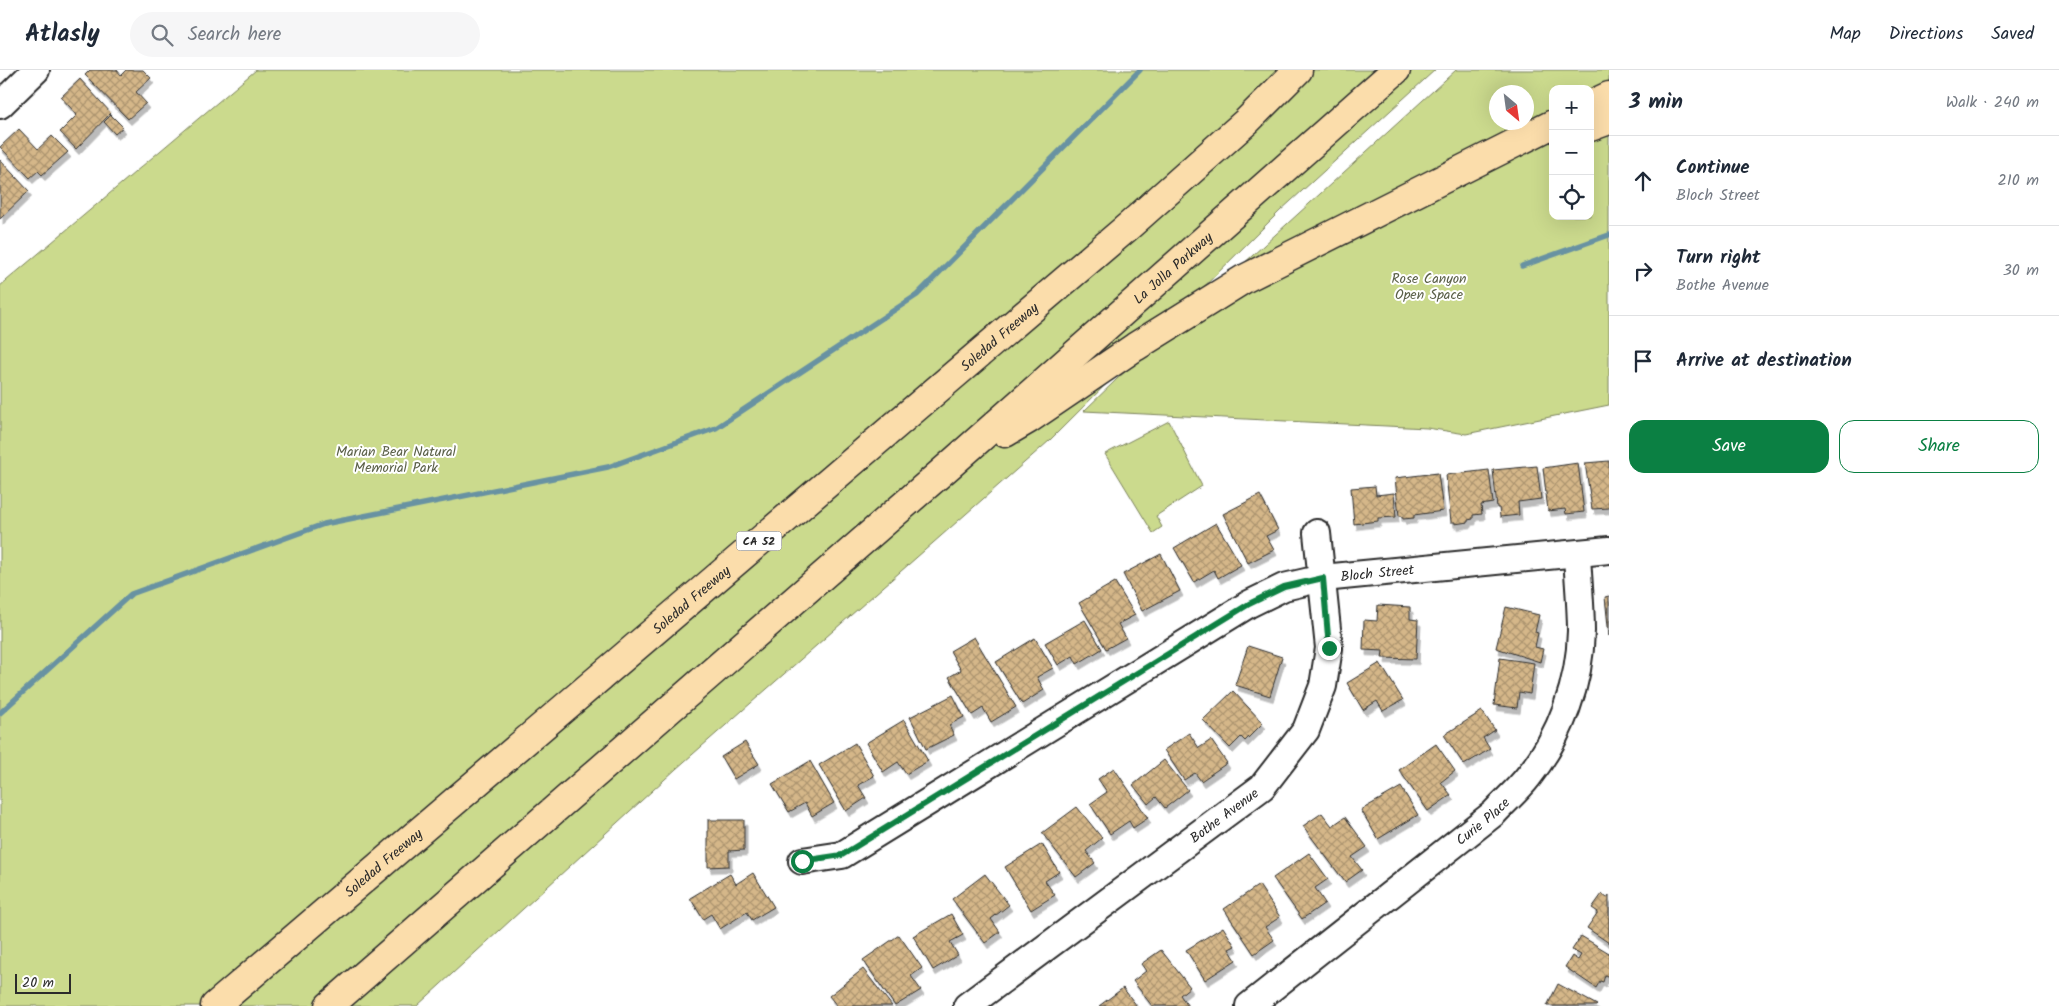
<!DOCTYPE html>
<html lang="en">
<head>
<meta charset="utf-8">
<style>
	:root { --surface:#fff; --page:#f6f6f7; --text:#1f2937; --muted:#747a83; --line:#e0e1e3; --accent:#0b8043 }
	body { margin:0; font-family:Kalam,sans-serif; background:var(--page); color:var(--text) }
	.controls { position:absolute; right:15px; top:15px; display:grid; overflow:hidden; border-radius:10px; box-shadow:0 5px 20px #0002 }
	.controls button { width:45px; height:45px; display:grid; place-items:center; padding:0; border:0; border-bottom:1px solid var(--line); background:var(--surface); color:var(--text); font:25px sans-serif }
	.compass { position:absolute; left:1489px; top:15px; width:45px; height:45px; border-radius:50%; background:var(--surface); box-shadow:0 5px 20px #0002; rotate:151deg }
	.scale { position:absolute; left:15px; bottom:12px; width:56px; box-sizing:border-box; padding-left:5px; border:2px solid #2b2b2b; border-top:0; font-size:14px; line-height:18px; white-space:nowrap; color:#2b2b2b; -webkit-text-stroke:4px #fff; paint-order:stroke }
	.stop { position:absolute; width:15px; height:15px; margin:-11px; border:4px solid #0b8043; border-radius:50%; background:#fff }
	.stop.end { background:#0b8043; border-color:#fff; box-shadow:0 1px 5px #0008 }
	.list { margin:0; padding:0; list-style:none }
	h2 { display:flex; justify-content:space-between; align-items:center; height:65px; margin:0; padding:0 20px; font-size:21px }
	h2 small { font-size:16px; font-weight:400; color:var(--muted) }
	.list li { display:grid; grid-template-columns:32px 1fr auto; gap:15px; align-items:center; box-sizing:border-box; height:90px; padding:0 20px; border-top:1px solid var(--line) }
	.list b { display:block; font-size:19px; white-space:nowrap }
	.list p { margin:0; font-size:16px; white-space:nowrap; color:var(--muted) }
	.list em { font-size:16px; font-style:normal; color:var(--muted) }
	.actions { display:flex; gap:10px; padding:15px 20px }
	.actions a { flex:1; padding:11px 0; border:1px solid var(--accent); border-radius:15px; text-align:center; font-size:18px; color:var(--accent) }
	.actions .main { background:var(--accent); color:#fff }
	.icon { flex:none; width:28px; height:28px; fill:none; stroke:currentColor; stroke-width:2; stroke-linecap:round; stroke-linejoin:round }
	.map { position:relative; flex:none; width:1609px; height:936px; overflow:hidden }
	header { display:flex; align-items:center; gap:30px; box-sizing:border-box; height:70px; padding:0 25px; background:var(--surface); border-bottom:1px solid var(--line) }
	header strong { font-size:24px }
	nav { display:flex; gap:28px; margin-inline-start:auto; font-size:18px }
	.search { width:350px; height:45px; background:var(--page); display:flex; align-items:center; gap:12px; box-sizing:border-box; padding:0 18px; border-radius:28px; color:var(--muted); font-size:19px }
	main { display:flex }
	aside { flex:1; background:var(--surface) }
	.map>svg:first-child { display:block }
	.green { fill:#cbda8d; stroke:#7b825c; fill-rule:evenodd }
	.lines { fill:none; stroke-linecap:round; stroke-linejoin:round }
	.stream { stroke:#6892a2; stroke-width:5.5 }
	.building { fill:url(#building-cross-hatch); stroke:#2b2b2b; filter:url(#shadow) }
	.minor-casing { stroke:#2b2b2b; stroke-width:30 }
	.highway-casing { stroke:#2b2b2b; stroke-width:31 }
	.minor { stroke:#fff; stroke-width:26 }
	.highway { stroke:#fbddab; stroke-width:28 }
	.route { stroke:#0b8043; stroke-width:6 }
	.labels { text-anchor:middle; stroke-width:4; stroke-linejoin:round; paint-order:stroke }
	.shield { fill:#fff; stroke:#6b6b6b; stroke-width:1 }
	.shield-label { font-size:12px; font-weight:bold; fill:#2b2b2b }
	.street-label { font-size:14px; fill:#2b2b2b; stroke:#fff }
	.park-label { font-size:14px; fill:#5b6048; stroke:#fff }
</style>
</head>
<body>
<header>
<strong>Atlasly</strong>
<div class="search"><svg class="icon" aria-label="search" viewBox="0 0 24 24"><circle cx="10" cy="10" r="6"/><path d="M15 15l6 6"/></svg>Search here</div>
<nav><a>Map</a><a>Directions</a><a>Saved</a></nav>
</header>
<main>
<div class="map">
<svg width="1609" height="936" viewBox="0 0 1609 936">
	<defs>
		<pattern id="building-cross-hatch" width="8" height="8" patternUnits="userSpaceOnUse" patternTransform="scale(1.25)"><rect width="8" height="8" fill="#d5b789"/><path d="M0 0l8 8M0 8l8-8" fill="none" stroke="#ad9570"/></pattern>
		<filter id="shadow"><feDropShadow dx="3" dy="5.5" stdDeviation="0" flood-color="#0004"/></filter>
	</defs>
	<rect width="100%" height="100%" fill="#fff"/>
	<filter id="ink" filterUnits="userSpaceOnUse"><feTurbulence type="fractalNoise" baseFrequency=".02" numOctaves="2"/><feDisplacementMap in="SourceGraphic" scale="10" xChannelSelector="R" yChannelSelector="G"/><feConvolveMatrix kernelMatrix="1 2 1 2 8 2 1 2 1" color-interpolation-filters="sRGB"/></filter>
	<g filter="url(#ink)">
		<g class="green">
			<path d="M 256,0 L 1435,0 L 1280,141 L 1049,371 L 676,699 L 417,936 L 0,936 L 0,216 Z"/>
			<path d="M 1456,0 L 1609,0 L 1609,335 L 1466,364 L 1427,358 L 1084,341 L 1117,309 ZM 1553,19 L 1590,19 L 1590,146 L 1553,146 ZM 1496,22 L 1526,22 L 1526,52 L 1496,52 Z"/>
			<path d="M 1169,351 L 1202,416 L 1156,446 L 1162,457 L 1153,463 L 1105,384 Z"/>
		</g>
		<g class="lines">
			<g class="stream">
				<path d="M 1522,196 L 1609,165"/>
				<path d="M 0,643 L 131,524 L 324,454 L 608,397 L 716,358 L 917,225 L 1140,0"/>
			</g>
		</g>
		<g class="building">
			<path d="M 90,0 L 117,0 L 121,5 L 126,0 L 143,0 L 151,8 L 136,22 L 146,33 L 128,49 L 85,5 Z"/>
			<path d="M 80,9 L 111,43 L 76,79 L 60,62 L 77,45 L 61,27 Z"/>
			<path d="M 111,45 L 123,57 L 115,64 L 104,52 Z"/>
			<path d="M 19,59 L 38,79 L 52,66 L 68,82 L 42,105 L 38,101 L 30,108 L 0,77 Z"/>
			<path d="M 0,90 L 29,121 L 0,149 Z"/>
			<path d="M 1609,391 L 1609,438 L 1592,439 L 1585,393 Z"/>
			<path d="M 1578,393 L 1584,442 L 1566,444 L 1565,439 L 1548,441 L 1543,398 Z"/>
			<path d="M 1537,396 L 1541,429 L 1518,432 L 1519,445 L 1500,447 L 1499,438 L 1497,438 L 1493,400 Z"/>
			<path d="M 1489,400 L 1493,433 L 1481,435 L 1482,444 L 1473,445 L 1473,449 L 1468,450 L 1468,452 L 1455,454 L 1455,452 L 1451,452 L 1446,405 Z"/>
			<path d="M 1438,403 L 1443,441 L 1414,445 L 1414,448 L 1403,449 L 1402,446 L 1399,446 L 1395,408 Z"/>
			<path d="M 1375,416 L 1376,425 L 1394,423 L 1396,447 L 1378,448 L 1378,451 L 1354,454 L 1351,418 Z"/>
			<path d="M 1260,425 L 1278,460 L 1266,466 L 1274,480 L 1248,493 L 1223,444 Z"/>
			<path d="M 1216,453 L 1241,495 L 1218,508 L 1214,500 L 1194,512 L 1174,478 Z"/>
			<path d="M 1161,484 L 1180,521 L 1142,541 L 1123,504 Z"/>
			<path d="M 1115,512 L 1135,545 L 1118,554 L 1126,568 L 1106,579 L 1079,533 Z"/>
			<path d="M 1609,526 L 1609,566 L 1605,527 Z"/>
			<path d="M 1378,535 L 1410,537 L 1410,549 L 1418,550 L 1416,589 L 1382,588 L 1383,581 L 1363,580 L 1364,550 L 1377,551 Z"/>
			<path d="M 1506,537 L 1539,545 L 1535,562 L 1538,563 L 1535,577 L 1543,579 L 1540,592 L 1496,578 Z"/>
			<path d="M 1085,550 L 1102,579 L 1077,594 L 1073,586 L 1058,595 L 1045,573 Z"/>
			<path d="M 974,567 L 1016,637 L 991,652 L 983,638 L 972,645 L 949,607 L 961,600 L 950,581 Z"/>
			<path d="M 1035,568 L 1053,598 L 1037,607 L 1044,620 L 1022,634 L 996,592 Z"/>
			<path d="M 1248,576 L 1282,587 L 1270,626 L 1235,615 Z"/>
			<path d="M 1500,588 L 1534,593 L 1530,624 L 1519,622 L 1517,638 L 1494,635 Z"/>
			<path d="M 1380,593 L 1403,630 L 1383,641 L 1377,631 L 1363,640 L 1347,613 Z"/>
			<path d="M 1233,621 L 1263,653 L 1245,671 L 1241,667 L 1230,678 L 1203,650 Z"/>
			<path d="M 953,625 L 964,647 L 949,655 L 954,665 L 926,679 L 910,647 Z"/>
			<path d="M 1482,641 L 1495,660 L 1483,668 L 1490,679 L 1464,695 L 1444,665 Z"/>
			<path d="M 904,650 L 928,691 L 906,704 L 898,692 L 883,702 L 866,673 Z"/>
			<path d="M 1189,663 L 1199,678 L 1211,670 L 1227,693 L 1201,711 L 1195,703 L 1184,710 L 1164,680 Z"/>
			<path d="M 745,672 L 759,694 L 734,709 L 721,687 Z"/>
			<path d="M 855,673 L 874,706 L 858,715 L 866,728 L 846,741 L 819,695 Z"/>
			<path d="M 1436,674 L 1455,701 L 1441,712 L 1451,725 L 1428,741 L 1399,700 Z"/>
			<path d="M 1164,690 L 1188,720 L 1165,738 L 1156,727 L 1148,734 L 1133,715 Z"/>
			<path d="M 810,691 L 834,733 L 812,746 L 805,733 L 789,742 L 772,714 Z"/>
			<path d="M 1114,698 L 1148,748 L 1133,758 L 1129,751 L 1110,764 L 1090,734 L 1107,722 L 1098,709 Z"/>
			<path d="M 1401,717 L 1418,745 L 1378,769 L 1361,740 Z"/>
			<path d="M 1077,737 L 1102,768 L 1086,781 L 1095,793 L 1076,807 L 1042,763 Z"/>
			<path d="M 1322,743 L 1332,756 L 1345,747 L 1367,777 L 1352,787 L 1362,800 L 1345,812 L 1303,756 Z"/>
			<path d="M 708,750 L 744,750 L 744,780 L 729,781 L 729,796 L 708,797 Z"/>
			<path d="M 1042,774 L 1059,802 L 1045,811 L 1055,825 L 1031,840 L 1005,797 Z"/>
			<path d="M 1309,783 L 1328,809 L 1315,818 L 1325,833 L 1302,849 L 1273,808 Z"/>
			<path d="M 753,803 L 774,837 L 752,850 L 747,842 L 720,859 L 711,844 L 703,849 L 690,828 L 730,804 L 736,814 Z"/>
			<path d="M 985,804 L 1009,835 L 991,849 L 1000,862 L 985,873 L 952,829 Z"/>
			<path d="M 1259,815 L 1280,847 L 1265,857 L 1274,870 L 1254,884 L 1224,839 Z"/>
			<path d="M 1602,824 L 1607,828 L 1609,825 L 1609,873 L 1587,858 L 1598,842 L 1592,838 Z"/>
			<path d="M 951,844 L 963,865 L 950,872 L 958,885 L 933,900 L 913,866 Z"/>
			<path d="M 1223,857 L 1235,876 L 1229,879 L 1236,890 L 1205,910 L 1186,880 Z"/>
			<path d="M 899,865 L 922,898 L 911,906 L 921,920 L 895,936 L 863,890 Z"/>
			<path d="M 1581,866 L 1609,883 L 1609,907 L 1605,905 L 1603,912 L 1600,911 L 1596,918 L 1565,897 L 1572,886 L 1578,890 L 1581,885 L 1572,880 Z"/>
			<path d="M 1161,880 L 1190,917 L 1180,925 L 1188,936 L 1152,936 L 1133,911 L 1146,901 L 1141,894 Z"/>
			<path d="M 863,899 L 892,936 L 837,936 L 829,926 Z"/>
			<path d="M 1558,914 L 1597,935 L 1596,936 L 1547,936 Z"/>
			<path d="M 1123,918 L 1137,936 L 1099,936 Z"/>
		</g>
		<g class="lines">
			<defs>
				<g id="minor">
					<path d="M 0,35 L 36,0"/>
					<path id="s1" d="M 802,791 L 842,785 L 1249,534 L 1284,517 L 1323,508 L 1609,480"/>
					<path id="s2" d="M 967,936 L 1262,717 L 1306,660 L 1323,616 L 1329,578 L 1317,463"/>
					<path id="s3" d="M 1249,936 L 1494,743 C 1505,731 1518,720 1528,707 C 1561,666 1580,613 1581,561 C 1581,536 1578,509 1577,484"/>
				</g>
				<g id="highway">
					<path d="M 1590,35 L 1609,26"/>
					<path d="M 1590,57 L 1609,50"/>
					<path d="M 1005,363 L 1029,349 L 1135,277 L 1244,209 L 1553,54"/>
					<path id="s4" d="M 215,936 L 1130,155 L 1247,51 L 1298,0"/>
					<path id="s5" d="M 329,936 L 950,395 L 1396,0"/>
				</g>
			</defs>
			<use href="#minor" class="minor-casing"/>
			<use href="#highway" class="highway-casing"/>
			<use href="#minor" class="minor"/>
			<use href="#highway" class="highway"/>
		</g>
	</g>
	<g class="lines" filter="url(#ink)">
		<path class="route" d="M 802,791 L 842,785 L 1249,534 L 1284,517 L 1323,508 L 1329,578"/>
	</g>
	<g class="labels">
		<rect class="shield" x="736.5" y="461.5" width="45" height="19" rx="4"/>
		<g class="shield-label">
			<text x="759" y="475">CA 52</text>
		</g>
		<g class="street-label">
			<text dy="5" stroke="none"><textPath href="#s5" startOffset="1121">La Jolla Parkway</textPath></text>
			<text dy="5" stroke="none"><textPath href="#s4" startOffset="1031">Soledad Freeway</textPath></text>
			<text dy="5" stroke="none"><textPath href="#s1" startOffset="652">Bloch Street</textPath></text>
			<text dy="5" stroke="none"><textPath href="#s4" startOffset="626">Soledad Freeway</textPath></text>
			<text dy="5" stroke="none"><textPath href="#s2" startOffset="320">Bothe Avenue</textPath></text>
			<text dy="5" stroke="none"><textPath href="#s3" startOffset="298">Curie Place</textPath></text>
			<text dy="5" stroke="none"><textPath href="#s4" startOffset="221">Soledad Freeway</textPath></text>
		</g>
		<g class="park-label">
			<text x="1429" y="213">Rose Canyon<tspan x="1429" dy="16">Open Space</tspan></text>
			<text x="396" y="386">Marian Bear Natural<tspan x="396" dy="16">Memorial Park</tspan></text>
		</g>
	</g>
</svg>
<div class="controls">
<button>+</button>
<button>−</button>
<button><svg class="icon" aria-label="locate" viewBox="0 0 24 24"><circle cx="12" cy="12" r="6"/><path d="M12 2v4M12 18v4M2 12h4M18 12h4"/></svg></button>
</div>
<svg class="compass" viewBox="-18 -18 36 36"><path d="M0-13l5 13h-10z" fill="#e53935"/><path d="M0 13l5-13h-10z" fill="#747a83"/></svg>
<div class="scale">20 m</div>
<div class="stop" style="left:802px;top:791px"></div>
<div class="stop end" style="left:1329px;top:578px"></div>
</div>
<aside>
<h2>3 min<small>Walk · 240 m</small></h2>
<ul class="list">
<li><svg class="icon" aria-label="ahead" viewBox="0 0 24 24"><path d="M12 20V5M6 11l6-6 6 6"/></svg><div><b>Continue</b><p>Bloch Street</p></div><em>210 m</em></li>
<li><svg class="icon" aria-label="right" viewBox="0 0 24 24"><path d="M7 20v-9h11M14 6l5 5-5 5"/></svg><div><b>Turn right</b><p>Bothe Avenue</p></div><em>30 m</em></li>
<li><svg class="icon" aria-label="arrive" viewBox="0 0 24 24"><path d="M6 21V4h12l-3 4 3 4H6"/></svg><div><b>Arrive at destination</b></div></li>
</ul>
<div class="actions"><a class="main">Save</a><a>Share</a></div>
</aside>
</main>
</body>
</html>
